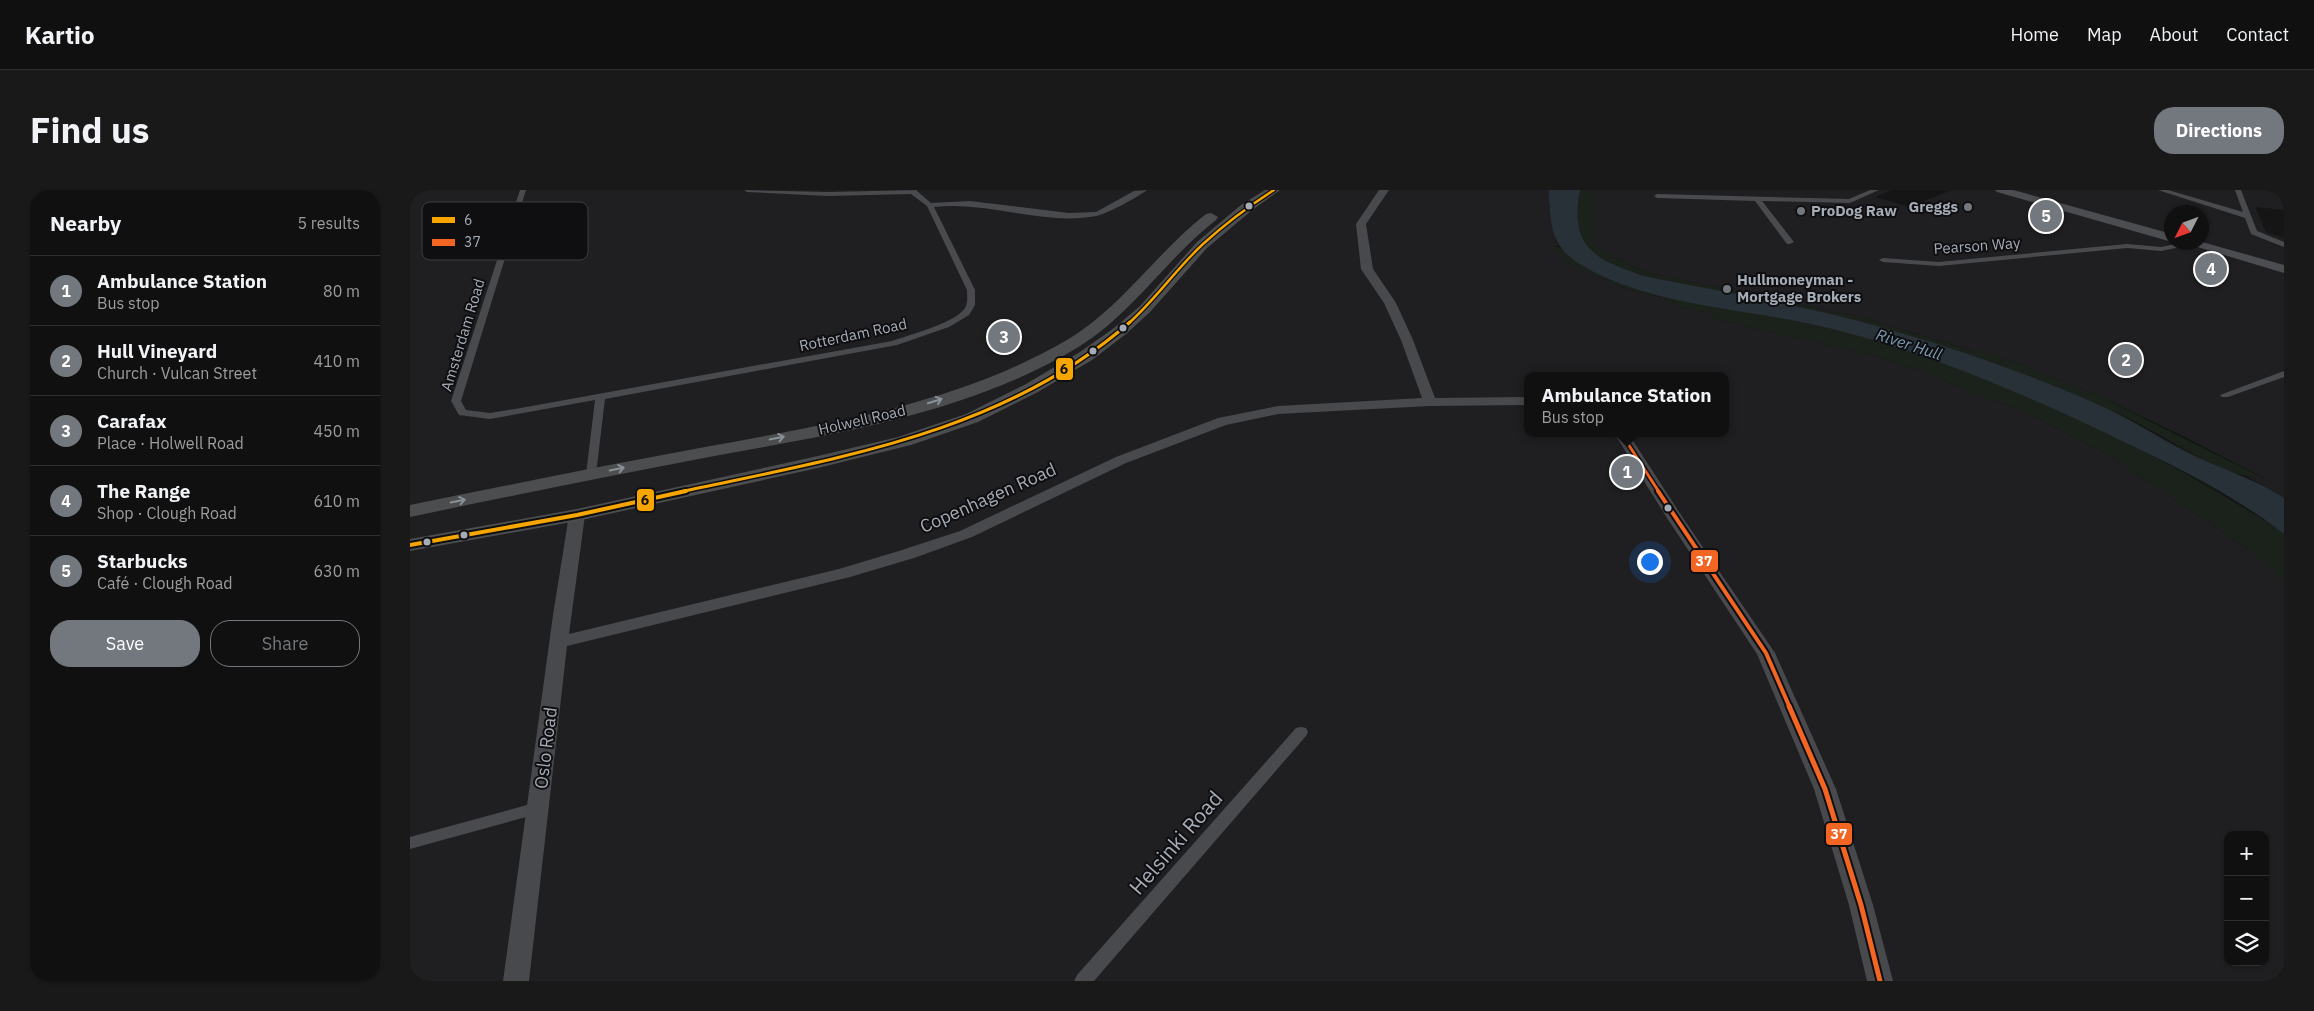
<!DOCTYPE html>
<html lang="en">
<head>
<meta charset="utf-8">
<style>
	:root { --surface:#101010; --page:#191919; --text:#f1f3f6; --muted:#9c9d9f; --line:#303030; --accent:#73777e }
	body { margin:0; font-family:"IBM Plex Sans",sans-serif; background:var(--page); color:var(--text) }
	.controls { position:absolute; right:15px; bottom:15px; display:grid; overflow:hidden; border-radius:10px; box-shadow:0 1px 4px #0004 }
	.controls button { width:45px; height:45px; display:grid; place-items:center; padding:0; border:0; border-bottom:1px solid var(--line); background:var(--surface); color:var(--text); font:25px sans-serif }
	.compass { position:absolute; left:1754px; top:15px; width:45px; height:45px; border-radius:50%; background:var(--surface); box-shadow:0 1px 4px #0004; rotate:228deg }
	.you { position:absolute; left:1239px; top:371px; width:18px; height:18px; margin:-12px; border:4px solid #fff; border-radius:50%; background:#1a73e8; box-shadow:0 0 0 8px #1a73e833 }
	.badge { display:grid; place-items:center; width:32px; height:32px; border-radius:50%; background:var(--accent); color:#fff; font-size:16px; font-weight:700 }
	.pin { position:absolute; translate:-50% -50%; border:2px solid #fff; box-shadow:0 1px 5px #0006 }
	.popup { position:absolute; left:1114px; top:182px; width:205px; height:65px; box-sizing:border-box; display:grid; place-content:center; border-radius:10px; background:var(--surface); filter:drop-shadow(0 1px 4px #0005); font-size:16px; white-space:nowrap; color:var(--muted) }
	.popup b { font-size:19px; color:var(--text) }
	.popup::after { content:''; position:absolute; left:50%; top:100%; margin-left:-10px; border:10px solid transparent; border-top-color:var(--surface) }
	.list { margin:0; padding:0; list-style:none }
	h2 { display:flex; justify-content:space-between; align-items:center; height:65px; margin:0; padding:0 20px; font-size:21px }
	h2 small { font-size:16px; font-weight:400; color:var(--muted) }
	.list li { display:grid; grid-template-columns:32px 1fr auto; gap:15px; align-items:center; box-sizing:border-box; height:70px; padding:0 20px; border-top:1px solid var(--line) }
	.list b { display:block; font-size:19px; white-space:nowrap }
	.list p { margin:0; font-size:16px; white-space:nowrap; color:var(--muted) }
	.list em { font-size:16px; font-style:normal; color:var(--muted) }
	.actions { display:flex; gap:10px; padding:15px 20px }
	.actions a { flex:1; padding:11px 0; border:1px solid var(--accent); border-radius:20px; text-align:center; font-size:18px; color:var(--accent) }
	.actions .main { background:var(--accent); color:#fff }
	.icon { flex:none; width:28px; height:28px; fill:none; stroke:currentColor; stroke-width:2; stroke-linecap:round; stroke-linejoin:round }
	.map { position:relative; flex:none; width:1874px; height:791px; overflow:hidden; border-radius:20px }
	header { display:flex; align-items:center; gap:30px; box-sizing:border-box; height:70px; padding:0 25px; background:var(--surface); border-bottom:1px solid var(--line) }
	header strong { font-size:24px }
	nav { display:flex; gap:28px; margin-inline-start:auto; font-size:18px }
	.intro { display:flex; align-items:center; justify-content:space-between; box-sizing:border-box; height:120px; padding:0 30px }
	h1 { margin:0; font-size:35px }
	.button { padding:12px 22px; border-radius:20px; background:var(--accent); color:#fff; font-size:18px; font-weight:700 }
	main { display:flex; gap:30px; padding:0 30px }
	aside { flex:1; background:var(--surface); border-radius:20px; box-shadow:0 1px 4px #0004 }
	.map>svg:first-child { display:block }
	.built { fill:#1f1f21; fill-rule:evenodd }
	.green { fill:#1b221b }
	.water { fill:#283137 }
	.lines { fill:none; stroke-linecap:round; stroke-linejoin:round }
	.street { fill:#494a4e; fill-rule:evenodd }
	.secondary { fill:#48494c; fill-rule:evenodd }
	.primary { fill:#4b4d50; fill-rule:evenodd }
	.highway { fill:#4c4d4f; fill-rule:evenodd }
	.bus-1-far2-casing { stroke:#0f0f11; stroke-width:5 }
	.bus-1-far1-casing { stroke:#0f0f11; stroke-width:6 }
	.bus-1-casing { stroke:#0f0f11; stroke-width:8 }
	.bus-2-far2-casing { stroke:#0f0f11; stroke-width:6 }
	.bus-2-far1-casing { stroke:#0f0f11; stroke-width:8 }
	.bus-2-casing { stroke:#0f0f11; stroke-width:9 }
	.bus-1-far2 { stroke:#f7a600; stroke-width:2.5 }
	.bus-1-far1 { stroke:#f7a600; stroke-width:3 }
	.bus-1 { stroke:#f7a600; stroke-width:4 }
	.bus-2-far2 { stroke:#f26522; stroke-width:3 }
	.bus-2-far1 { stroke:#f26522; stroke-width:4 }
	.bus-2 { stroke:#f26522; stroke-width:5 }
	.oneway { stroke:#8a9097 }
	.bus-dot { fill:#a5acb6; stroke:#0f0f11; stroke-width:2 }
	.poi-dot { fill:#73777e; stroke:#0f0f11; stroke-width:2 }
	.labels { text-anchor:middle; stroke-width:4; stroke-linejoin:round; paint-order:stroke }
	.far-poi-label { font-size:15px; font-weight:bold; fill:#a5acb6; stroke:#0f0f11; text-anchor:start }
	.far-street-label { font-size:15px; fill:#a5acb6; stroke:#0f0f11 }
	.far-water-label { font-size:16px; font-style:italic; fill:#7b9db2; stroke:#0f0f11 }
	.street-label { font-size:18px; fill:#a5acb6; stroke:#0f0f11 }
	.near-street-label { font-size:21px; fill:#a5acb6; stroke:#0f0f11 }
	.key { fill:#0f0f11; stroke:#3c3e43; stroke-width:1 }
	.key-label { font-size:14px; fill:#a5acb6 }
	.line-badge { stroke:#0f0f11; stroke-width:2 }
	.badge-label { font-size:14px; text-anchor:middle; font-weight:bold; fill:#fff }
	.pale-badge-label { font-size:14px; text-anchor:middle; font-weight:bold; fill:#111 }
</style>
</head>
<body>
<header>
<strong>Kartio</strong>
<nav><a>Home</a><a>Map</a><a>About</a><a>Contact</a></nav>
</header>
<div class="intro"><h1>Find us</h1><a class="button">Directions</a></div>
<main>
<aside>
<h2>Nearby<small>5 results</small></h2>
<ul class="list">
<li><span class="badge">1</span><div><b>Ambulance Station</b><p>Bus stop</p></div><em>80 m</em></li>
<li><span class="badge">2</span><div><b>Hull Vineyard</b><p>Church · Vulcan Street</p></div><em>410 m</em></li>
<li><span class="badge">3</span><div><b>Carafax</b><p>Place · Holwell Road</p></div><em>450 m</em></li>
<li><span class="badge">4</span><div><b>The Range</b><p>Shop · Clough Road</p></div><em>610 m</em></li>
<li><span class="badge">5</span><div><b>Starbucks</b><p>Café · Clough Road</p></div><em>630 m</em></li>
</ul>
<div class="actions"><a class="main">Save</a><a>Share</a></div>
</aside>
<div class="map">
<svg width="1874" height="791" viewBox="0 0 1874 791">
	<rect width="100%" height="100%" fill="#151515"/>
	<g class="built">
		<path d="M 0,0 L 1139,0 L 1146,52 L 1150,56 L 1142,56 L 1211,97 L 1262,110 L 1266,117 L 1306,124 L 1301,128 L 1466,166 L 1515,183 L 1617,223 L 1689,260 L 1715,276 L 1845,364 L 1874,391 L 1874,791 L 0,791 ZM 1118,186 L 1316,186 L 1316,243 L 1118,243 ZM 1818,645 L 1855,645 L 1855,772 L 1818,772 Z"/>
		<path d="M 1182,0 L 1482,0 L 1465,7 L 1499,17 L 1542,0 L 1874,0 L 1874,20 L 1845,17 L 1856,42 L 1874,48 L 1874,308 L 1838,287 L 1854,288 L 1775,247 L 1689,206 L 1577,161 L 1563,161 L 1458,129 L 1238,83 L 1217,74 L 1193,63 L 1182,52 ZM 1762,22 L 1792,22 L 1792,52 L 1762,52 Z"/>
	</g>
	<g class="green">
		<path d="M 1170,0 L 1182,0 L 1182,52 C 1197,68 1218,74 1238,83 L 1458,129 L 1562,161 L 1577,161 L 1689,206 L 1855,289 C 1811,285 1776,259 1739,239 C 1700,217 1658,202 1617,186 C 1493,138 1364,112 1234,86 C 1187,70 1157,57 1170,0 Z"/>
		<path d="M 1141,56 C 1153,56 1158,65 1167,72 C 1187,87 1215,96 1240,102 C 1300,118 1362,124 1422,138 C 1577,176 1734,254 1868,339 L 1874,344 L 1874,391 L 1845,364 L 1715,276 L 1689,260 L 1617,223 L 1515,183 L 1466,166 L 1301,128 L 1305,124 L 1266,117 L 1263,116 L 1265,113 L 1262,110 L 1211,97 L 1160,74 Z"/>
	</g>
	<path class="water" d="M 1139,0 L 1170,0 C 1159,58 1185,69 1234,86 C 1295,98 1356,109 1416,123 C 1508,145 1599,176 1685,213 C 1718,227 1747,247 1779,263 C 1810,279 1844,288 1874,308 L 1874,344 C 1824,305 1765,276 1708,249 C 1616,205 1523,164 1423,139 C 1346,119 1241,117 1173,76 C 1149,62 1142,48 1140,21 C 1140,14 1138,7 1139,0 Z"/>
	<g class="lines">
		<g class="street">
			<path d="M 110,0 L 116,0 L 51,211 L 56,220 L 80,223 L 105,219 L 482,151 C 498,145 550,132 556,116 C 558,111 557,105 557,100 L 517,16 L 501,4 L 418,6 L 337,2 L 334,0 L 418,2 L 507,0 L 507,1 L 521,13 L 560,11 L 659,23 L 686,22 L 724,1 L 737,0 C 728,7 697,24 686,26 C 635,36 579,11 524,17 L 565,100 L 565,115 L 559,125 L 539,137 L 487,155 L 195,209 L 186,284 L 181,287 L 176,284 L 185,210 L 80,229 L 49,225 L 41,211 Z"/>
			<path d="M 1460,0 L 1469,0 L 1440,13 L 1352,11 L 1384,52 L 1380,54 L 1377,54 L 1345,11 L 1247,8 L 1244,6 L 1247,4 L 1439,9 Z"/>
			<path d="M 1748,0 L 1758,0 L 1833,22 L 1825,0 L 1831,0 L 1847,41 L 1874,52 L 1874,57 L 1841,44 L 1835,28 Z"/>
			<path d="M 1776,52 L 1785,54 L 1751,61 L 1717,58 L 1529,76 L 1473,72 L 1469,70 L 1473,68 L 1529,72 L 1717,54 L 1751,57 Z"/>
			<path d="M 1874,181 L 1874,187 L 1818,207 L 1812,207 L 1810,205 Z"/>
			<path d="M 891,537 L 896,538 L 898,542 L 896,546 L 684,791 L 664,791 L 667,785 L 886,538 Z"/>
			<path d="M 128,612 L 134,614 L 136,618 L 134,622 L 0,659 L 0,647 Z"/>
		</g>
		<g class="secondary">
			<path d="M 969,0 L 979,0 L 956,34 L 963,79 L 986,113 L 1003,150 L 1025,208 L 1118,207 L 1118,215 L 1020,216 L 868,224 L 816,235 L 716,273 L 562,347 L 504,368 L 440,387 L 157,456 L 119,791 L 93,791 L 143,425 L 159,325 L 161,322 L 173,322 L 175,325 L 159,444 L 429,379 L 492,360 L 550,341 L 706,267 L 808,228 L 868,216 L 1012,208 L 991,150 L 974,113 L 951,79 L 946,34 Z"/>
			<path d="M 1204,243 L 1218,243 L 1273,328 L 1365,463 L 1426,599 L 1463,715 L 1483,791 L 1457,791 L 1439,715 L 1404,599 L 1347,464 L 1257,328 Z"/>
		</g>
		<g class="primary">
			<path d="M 1585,0 L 1603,0 L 1762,44 L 1762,52 L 1587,2 Z"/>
			<path d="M 1771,52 L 1792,52 L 1874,75 L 1874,83 Z"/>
		</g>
		<g class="highway">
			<path d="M 855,0 L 870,0 L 841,21 L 797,58 L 740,122 L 716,144 L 682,170 L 628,202 L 568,232 L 501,255 L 408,278 L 167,331 L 0,361 L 0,349 L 167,319 L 408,266 L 488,247 L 556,224 L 616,194 L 670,162 L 704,138 L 730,116 L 787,52 L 831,15 Z"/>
			<path d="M 801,23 L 808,27 L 806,30 C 757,68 723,123 670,156 C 559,224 425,244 299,267 C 199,286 100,306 0,327 L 0,315 C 98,295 197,275 295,257 C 419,234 547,214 657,150 C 711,118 747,62 796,24 Z"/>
		</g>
		<defs>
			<path id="bus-1-far2" d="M 719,133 C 746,109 766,79 793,54 C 815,34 839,16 864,0"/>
			<path id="bus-1-far1" d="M 270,302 C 427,268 594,243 720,132"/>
			<path id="bus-1" d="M 0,355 L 167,325 L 276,301"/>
			<path id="bus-2-far2" d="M 1211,243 L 1249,302"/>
			<path id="bus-2-far1" d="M 1248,301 L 1356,463 L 1380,518"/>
			<path id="bus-2" d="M 1379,516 L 1415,599 L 1451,715 L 1470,791"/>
		</defs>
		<use href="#bus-1-far2" class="bus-1-far2-casing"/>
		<use href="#bus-1-far1" class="bus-1-far1-casing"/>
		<use href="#bus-1" class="bus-1-casing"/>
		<use href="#bus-2-far2" class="bus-2-far2-casing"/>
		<use href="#bus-2-far1" class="bus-2-far1-casing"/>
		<use href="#bus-2" class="bus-2-casing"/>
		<use href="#bus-1-far2" class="bus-1-far2"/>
		<use href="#bus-1-far1" class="bus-1-far1"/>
		<use href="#bus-1" class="bus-1"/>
		<use href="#bus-2-far2" class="bus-2-far2"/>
		<use href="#bus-2-far1" class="bus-2-far1"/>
		<use href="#bus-2" class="bus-2"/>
	</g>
	<defs><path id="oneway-shaft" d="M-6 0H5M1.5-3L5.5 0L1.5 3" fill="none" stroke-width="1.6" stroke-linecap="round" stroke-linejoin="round" transform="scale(1.25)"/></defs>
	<g class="oneway">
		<use href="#oneway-shaft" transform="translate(525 211) rotate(-17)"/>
		<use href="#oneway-shaft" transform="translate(367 248) rotate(-11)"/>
		<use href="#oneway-shaft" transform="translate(207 279) rotate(-11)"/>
		<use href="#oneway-shaft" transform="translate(48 311) rotate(-11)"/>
	</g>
	<g class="bus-dot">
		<circle cx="839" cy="16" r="4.5"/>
		<circle cx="713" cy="138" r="4.5"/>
		<circle cx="683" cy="161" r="4.5"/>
		<circle cx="1258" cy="318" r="4.5"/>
		<circle cx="54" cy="345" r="4.5"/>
		<circle cx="17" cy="352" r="4.5"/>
	</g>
	<g class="poi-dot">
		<circle cx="1558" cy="17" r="5"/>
		<circle cx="1391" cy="21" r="5"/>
		<circle cx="1317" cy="99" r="5"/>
	</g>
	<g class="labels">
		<g class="far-poi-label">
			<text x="1548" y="22" text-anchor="end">Greggs</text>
			<text x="1401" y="26">ProDog Raw</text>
			<text x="1327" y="95">Hullmoneyman -<tspan x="1327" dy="17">Mortgage Brokers</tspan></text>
		</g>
		<g class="far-street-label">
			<text transform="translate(1567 56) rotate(-4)" y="5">Pearson Way</text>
			<text transform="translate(53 145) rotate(-73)" y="5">Amsterdam Road</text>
			<text transform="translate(443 145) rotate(-12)" y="5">Rotterdam Road</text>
			<text transform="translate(452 230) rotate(-13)" y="5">Holwell Road</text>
		</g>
		<g class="far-water-label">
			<text transform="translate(1499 154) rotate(18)" y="6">River Hull</text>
		</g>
		<g class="street-label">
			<text transform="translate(578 308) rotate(-24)" y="6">Copenhagen Road</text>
			<text transform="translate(136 558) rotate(-83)" y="6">Oslo Road</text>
		</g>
		<g class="near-street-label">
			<text transform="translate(766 653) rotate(-49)" y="7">Helsinki Road</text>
		</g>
	</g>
	<rect x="12" y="12" width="166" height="58" rx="8" class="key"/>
	<rect x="22" y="27" width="23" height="6" fill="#f7a600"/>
	<rect x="22" y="49" width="23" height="7" fill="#f26522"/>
	<g class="key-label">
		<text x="54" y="35">6</text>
		<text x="54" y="57">37</text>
	</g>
	<g class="line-badge">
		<rect x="645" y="167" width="19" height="24" rx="5" fill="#f7a600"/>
		<rect x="226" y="298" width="19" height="24" rx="5" fill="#f7a600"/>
		<rect x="1280" y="359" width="29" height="24" rx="5" fill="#f26522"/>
		<rect x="1415" y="632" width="28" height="24" rx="5" fill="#f26522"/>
	</g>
	<g class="badge-label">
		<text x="1294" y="376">37</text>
		<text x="1429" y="649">37</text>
	</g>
	<g class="pale-badge-label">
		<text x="654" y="184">6</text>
		<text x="235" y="315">6</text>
	</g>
</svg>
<div class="controls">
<button>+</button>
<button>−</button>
<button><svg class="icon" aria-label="layers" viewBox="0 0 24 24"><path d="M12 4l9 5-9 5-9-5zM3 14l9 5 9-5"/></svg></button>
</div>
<svg class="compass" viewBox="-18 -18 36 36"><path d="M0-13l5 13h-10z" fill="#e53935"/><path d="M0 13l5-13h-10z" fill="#9c9d9f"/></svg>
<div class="you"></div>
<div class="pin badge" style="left:1217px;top:282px">1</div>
<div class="popup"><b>Ambulance Station</b>Bus stop</div>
<div class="pin badge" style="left:1716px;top:170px">2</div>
<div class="pin badge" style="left:594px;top:147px">3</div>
<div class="pin badge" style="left:1801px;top:79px">4</div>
<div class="pin badge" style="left:1636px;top:26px">5</div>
</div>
</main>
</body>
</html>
